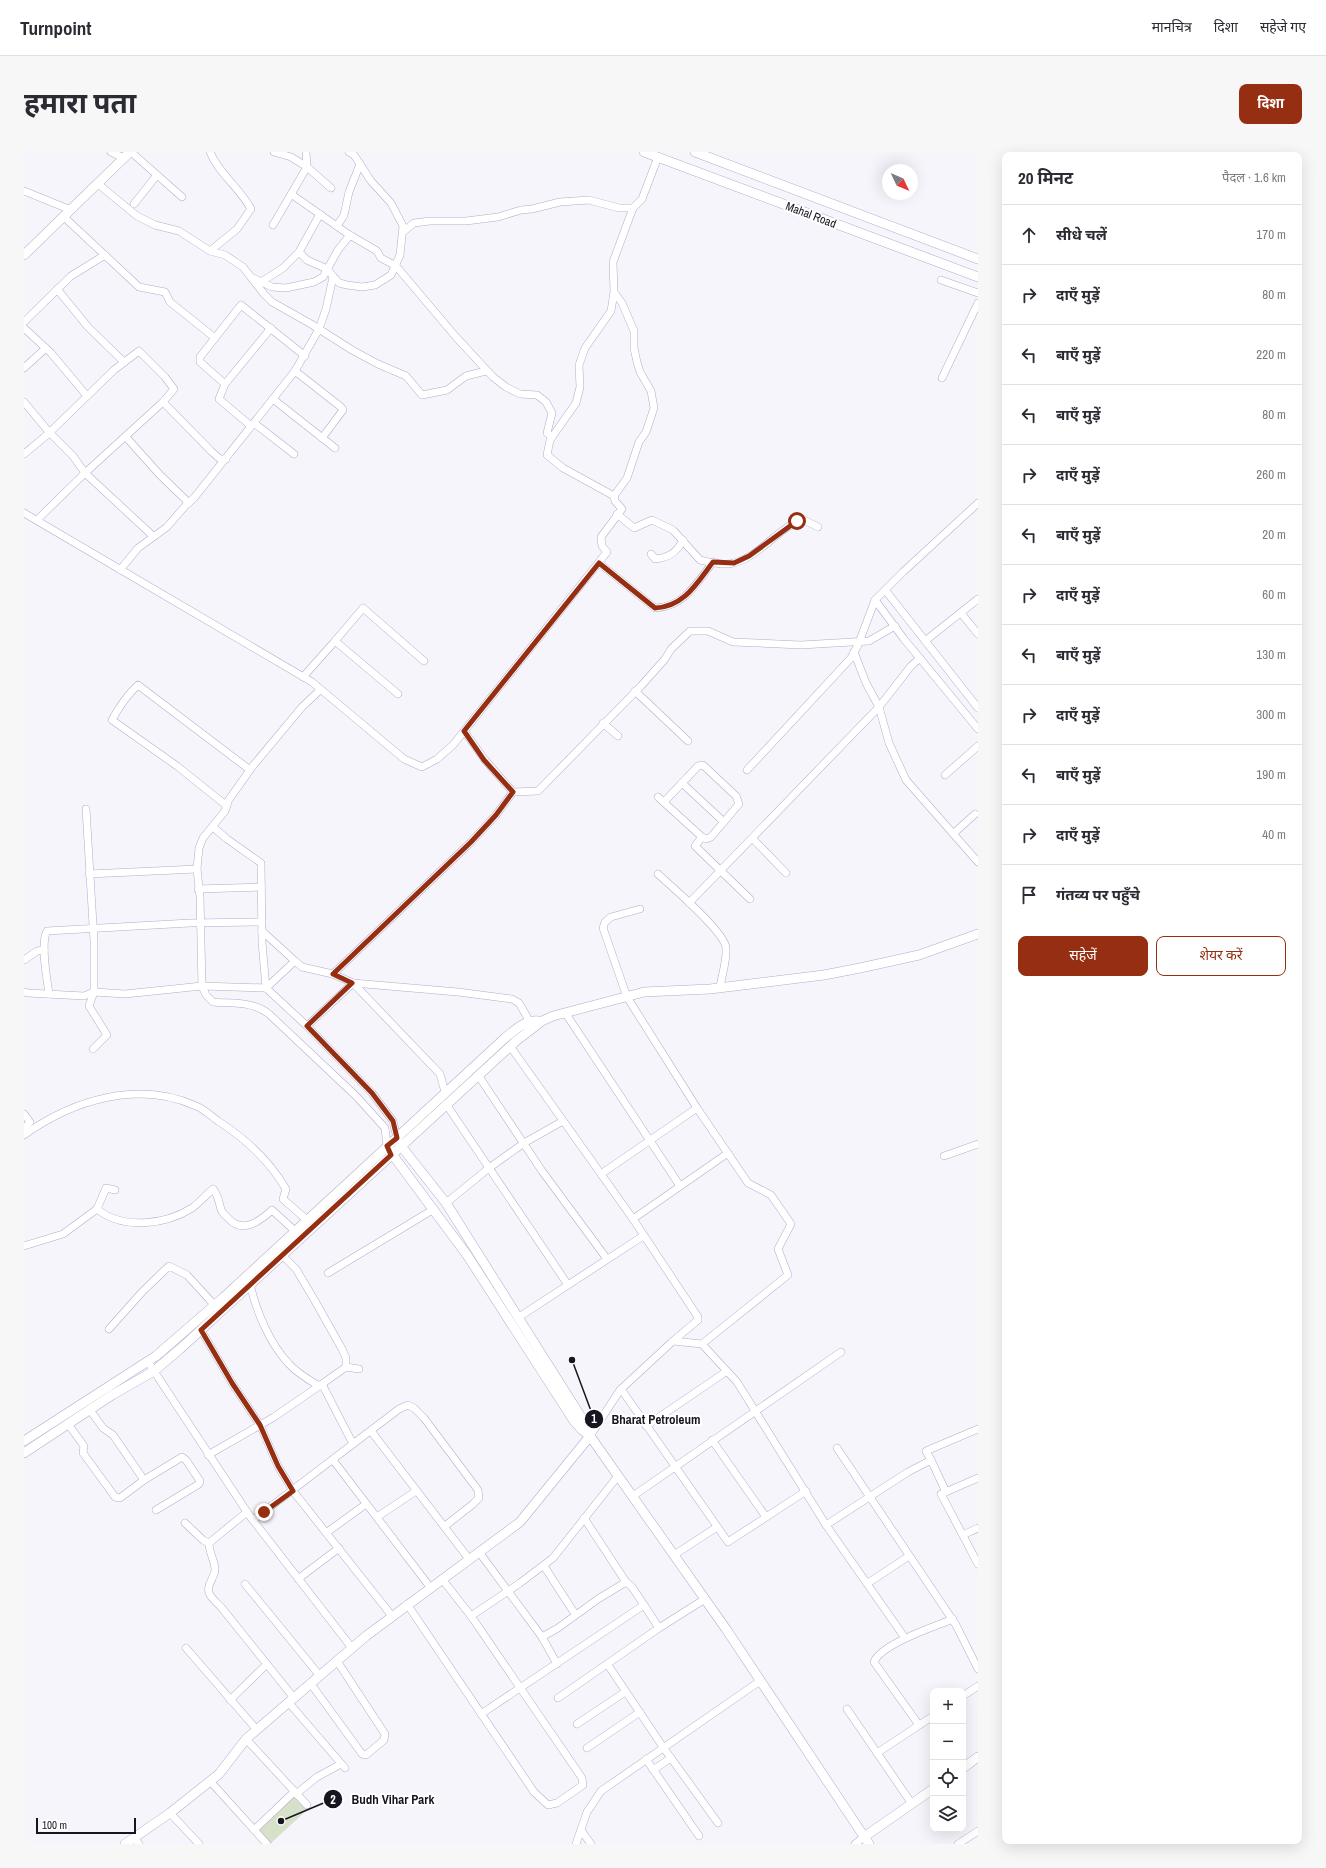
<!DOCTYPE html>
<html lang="hi">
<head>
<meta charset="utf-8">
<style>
	:root { --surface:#fff; --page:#f7f7f7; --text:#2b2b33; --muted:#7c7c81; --line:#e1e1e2; --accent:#962e12 }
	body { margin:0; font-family:"Archivo Narrow","Noto Sans Devanagari",sans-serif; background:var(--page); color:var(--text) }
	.controls { position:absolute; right:12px; bottom:12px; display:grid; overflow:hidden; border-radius:8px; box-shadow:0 4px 16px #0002 }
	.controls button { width:36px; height:36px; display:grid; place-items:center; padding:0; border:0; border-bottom:1px solid var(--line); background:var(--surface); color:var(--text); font:20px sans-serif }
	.compass { position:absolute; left:858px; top:12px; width:36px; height:36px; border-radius:50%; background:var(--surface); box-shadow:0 4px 16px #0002; rotate:134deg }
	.scale { position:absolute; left:12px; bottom:10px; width:100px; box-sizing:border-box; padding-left:4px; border:2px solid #181520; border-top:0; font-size:11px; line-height:14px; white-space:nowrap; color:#181520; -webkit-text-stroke:3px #fff; paint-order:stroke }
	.stop { position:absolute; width:12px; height:12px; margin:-9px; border:3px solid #962e12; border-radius:50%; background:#fff }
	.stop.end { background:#962e12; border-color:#fff; box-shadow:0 1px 4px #0008 }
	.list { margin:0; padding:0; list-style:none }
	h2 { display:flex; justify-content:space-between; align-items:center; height:52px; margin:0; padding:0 16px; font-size:17px }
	h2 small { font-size:13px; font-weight:400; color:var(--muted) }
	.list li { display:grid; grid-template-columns:26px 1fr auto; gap:12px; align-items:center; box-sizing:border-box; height:60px; padding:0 16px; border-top:1px solid var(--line) }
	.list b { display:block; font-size:15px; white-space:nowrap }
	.list em { font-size:13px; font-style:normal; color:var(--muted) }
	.actions { display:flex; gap:8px; padding:12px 16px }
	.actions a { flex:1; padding:9px 0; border:1px solid var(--accent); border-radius:8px; text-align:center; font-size:14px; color:var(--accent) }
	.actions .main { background:var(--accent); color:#fff }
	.icon { flex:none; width:22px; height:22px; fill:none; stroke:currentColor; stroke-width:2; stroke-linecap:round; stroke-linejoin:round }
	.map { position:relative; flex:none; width:954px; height:1692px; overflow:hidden; border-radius:8px }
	header { display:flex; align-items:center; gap:24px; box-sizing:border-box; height:56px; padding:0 20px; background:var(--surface); border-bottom:1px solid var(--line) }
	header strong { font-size:19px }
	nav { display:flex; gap:22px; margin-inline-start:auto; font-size:14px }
	.intro { display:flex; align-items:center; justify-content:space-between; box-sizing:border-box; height:96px; padding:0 24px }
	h1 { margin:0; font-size:28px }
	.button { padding:10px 18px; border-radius:8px; background:var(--accent); color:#fff; font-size:14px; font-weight:700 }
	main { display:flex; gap:24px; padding:0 24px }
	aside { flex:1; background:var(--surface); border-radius:8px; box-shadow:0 4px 16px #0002 }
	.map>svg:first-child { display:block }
	.green { fill:#d7e0c8 }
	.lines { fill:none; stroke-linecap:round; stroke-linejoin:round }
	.street-casing { stroke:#b4abcb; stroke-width:8 }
	.secondary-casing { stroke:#b4abcb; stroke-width:10 }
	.street { stroke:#fff; stroke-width:7 }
	.secondary { stroke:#fff; stroke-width:9 }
	.route { stroke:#962e12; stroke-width:5 }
	.labels { text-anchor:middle; stroke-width:4; stroke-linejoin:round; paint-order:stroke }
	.street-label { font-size:12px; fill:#181520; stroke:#fff }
	.leader { fill:none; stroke:#181520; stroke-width:1.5 }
	.callout-dot { fill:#181520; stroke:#fff; stroke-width:1.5 }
	.mark-label { font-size:12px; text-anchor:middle; font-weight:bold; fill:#fff }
	.callout-label { font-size:13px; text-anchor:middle; font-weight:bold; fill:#181520; stroke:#fff; stroke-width:4; stroke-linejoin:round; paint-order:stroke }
</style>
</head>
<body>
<header>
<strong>Turnpoint</strong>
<nav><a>मानचित्र</a><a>दिशा</a><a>सहेजे गए</a></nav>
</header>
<div class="intro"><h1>हमारा पता</h1><a class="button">दिशा</a></div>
<main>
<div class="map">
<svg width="954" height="1692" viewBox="0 0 954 1692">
	<rect width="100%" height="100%" fill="#f6f5fc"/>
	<path class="green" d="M 270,1644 L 283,1658 L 247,1691 L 231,1680 Z"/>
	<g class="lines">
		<defs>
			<g id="street">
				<path d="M 87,0 L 100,6"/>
				<path d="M 107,0 L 158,45"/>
				<path d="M 186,0 C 195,22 216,36 227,57 L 213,77 L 186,99"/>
				<path d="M 282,0 L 283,15 L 307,36"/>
				<path d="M 74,32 L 113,64 L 131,73 L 155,79 L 186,99 L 201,103 L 219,115 L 240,142 L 248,150 L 287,172 L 328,198 L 354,212 L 382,224 L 398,243 L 423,238 L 442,224 L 462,219"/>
				<path d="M 0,39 L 47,58"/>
				<path d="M 267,42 L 324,82 L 353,99 L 357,106 L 372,114 L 432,185 L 469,225 L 482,235 L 496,242 L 513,243 L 522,250 L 528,261 L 523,281 L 528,285"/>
				<path d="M 110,52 L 133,23"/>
				<path d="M 40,65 L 115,135 L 141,140 L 146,150 L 191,186 L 176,205 L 176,210 L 201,232 L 195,247 L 227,274"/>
				<path d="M 249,73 L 283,15 L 267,5 L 250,0"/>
				<path d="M 313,74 L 320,63 L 325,40 L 336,12"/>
				<path d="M 379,80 L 390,71 L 406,69 L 442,69 L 474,65 L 497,58 L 508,57 L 536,50 L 565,48 L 595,56 L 609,56 L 618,47 L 634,5"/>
				<path d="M 275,100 L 283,108 L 303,117 L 315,131 L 323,133 L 338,135 L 351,133 L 367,123 L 376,103 L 379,74 L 367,51 L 347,29 L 330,3 L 325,0"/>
				<path d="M 229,126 L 248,135 L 262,136 L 290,130 L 299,125 L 314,98 L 326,83"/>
				<path d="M 917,128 L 954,141"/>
				<path d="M 237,130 L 259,116 L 275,100 L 296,62"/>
				<path d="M 33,137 L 64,175 L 100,210"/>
				<path d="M 590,140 L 598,151 L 610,179 L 610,196 L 613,210 L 616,220 L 627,239 L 630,256 L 622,280 L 615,290 L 603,326 L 590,344 L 539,316 L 523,303 L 526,288 L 552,251 L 556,235 L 555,213 L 561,196 L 587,159 L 590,140 L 589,110 L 609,56"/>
				<path d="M 0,170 L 47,124 L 81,103"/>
				<path d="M 0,176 L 27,201 L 63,244"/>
				<path d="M 191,186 L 217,153 L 281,204"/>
				<path d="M 0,216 L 22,196"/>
				<path d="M 271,219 L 317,255 L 319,258 L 298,286"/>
				<path d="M 918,226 L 954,151"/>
				<path d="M 201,232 L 247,176"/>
				<path d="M 249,247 L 311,296"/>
				<path d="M 0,250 L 25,280 L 49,304 L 61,321 L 129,384"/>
				<path d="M 139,250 L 187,299 L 196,307 L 202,307"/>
				<path d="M 230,271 L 270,302"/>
				<path d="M 102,285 L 136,323 L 165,351"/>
				<path d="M 0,302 L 23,283 L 90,218 L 115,199 L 141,225 L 150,237 L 139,250 L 61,321 L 13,368"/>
				<path d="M 0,361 L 288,530 L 380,607 L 398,615 L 413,607 L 429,593 L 583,400 L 578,394 L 577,385 L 598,357 L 591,349 L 590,344"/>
				<path d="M 593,362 L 610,376 L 628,368 L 649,378 L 676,408 C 686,410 700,414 710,411 C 736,404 753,377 778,367 L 794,375"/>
				<path d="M 627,402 L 631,407 C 645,406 653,400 659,388"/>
				<path d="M 575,411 L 631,456 C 660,455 673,431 689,410"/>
				<path d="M 96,418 L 114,396 L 143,375 L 162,353 L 170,346 L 271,219 L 295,177 L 302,157 L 309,125"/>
				<path d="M 862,439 L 954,556"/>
				<path d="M 851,448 L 880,487 L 954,577"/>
				<path d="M 937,461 L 954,482"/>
				<path d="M 311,489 L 339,456 L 400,509"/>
				<path d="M 901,489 L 954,447"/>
				<path d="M 830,500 L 842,531 L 855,555 L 865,591 L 882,628 L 954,710"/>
				<path d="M 279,525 L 311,489 L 374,542"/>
				<path d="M 296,538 L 278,555 L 228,615 L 204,649 L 201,659 L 179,686 L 175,696 L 173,717 L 176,744 L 178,834 L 182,843 L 189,850 C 208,852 229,849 245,862 L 332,944 L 361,976 L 363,994"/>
				<path d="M 611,539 L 664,589"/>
				<path d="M 579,571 L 594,584"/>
				<path d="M 440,579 L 461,608 L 489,640"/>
				<path d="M 723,618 L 827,506 L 834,493 L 851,448 L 879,420 L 954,351"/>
				<path d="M 921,623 L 954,594"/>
				<path d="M 658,631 L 700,670"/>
				<path d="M 489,640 L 514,639 L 617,534 L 641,507 L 647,497 L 666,479 L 684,479 L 709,490 L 777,493 L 845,489 L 871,474"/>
				<path d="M 634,645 L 678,685 L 671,694 L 726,747"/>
				<path d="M 640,650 L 674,614 L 679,613 L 712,644 L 715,652 L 687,685 L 682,687 L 678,685"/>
				<path d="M 203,654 L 153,614 L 88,568 C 95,555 103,543 114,533 L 226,618"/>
				<path d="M 62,657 L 70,789 L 70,840 L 65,854 L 83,883 L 69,897"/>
				<path d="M 189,675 L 203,687 L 237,711 L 238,790 L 242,836"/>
				<path d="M 929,682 L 951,662"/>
				<path d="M 729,687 L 762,721"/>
				<path d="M 65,722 L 173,717"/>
				<path d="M 634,722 C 648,735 701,780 702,796 C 703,808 698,823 696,835"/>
				<path d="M 174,737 L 237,735"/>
				<path d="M 665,751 L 855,555 L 887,514 L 896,506"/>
				<path d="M 616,757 L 587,765 L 581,770 L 579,776 L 603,845 L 673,956 L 724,1031 L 747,1043 L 767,1072 L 754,1097 L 764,1123 L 678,1192"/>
				<path d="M 238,779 L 271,809 L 242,836"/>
				<path d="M 0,808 L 13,799 L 20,798"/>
				<path d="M 271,809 L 278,815 L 309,822 L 329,831 L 434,840 L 488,847 L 495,851 L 506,870"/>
				<path d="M 309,822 L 447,690 L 472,663 L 489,640"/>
				<path d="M 0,840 L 4,841 L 60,844 L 70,840 L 101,842 L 178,834 L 242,836 L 283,874 L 348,941 L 369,969 L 373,986"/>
				<path d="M 25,842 C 23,827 16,791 23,779 L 166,771 L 238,770"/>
				<path d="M 542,862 L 656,1034"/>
				<path d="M 283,874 L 329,831 L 416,922 L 421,940"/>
				<path d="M 486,894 L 609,1067 L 674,1165 L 674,1168 L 649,1189"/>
				<path d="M 454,923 L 518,1019 L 583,1107"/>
				<path d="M 422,952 L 544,1133"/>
				<path d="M 0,962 L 6,970 L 0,977"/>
				<path d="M 0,983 C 49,948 114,928 172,954 C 180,957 187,964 194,969 C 222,987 245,1008 262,1037 L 259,1047 L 283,1068"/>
				<path d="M 920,1004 L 954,992"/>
				<path d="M 577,1022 L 673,956"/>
				<path d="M 422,1051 L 465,1016 L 500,991 L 539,969"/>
				<path d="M 73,1057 L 82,1036 L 91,1038"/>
				<path d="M 609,1067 L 704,1001"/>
				<path d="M 0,1094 L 39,1082 L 73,1057 C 99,1078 141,1073 168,1056 C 175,1051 182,1043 189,1037 C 196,1046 194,1050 198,1060 C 200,1062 203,1065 205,1067 C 219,1082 236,1069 248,1058 L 271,1079"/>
				<path d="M 258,1103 L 272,1117 L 291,1149 L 318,1197 L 322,1206 L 322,1215"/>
				<path d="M 304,1121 L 410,1057"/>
				<path d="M 226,1132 C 232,1159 246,1192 265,1212 C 273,1221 285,1228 295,1234"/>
				<path d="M 495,1165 L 619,1084"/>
				<path d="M 85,1177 L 119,1139 L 145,1114 L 163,1123 L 194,1157"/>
				<path d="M 177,1178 L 208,1231 L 236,1273 L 254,1314 L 269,1339 L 368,1464"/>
				<path d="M 124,1210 L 225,1363 L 328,1496"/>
				<path d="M 298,1232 L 322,1215 L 335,1217"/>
				<path d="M 597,1237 L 704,1390 L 782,1339"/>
				<path d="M 66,1258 L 79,1276 L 89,1283 L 120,1328 L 158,1305 L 162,1308 L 176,1329 L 175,1332 L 132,1358"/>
				<path d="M 44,1272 L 60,1294 L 59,1301 L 91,1345 L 96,1346 L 120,1328"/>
				<path d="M 622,1274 L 703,1219"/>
				<path d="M 347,1279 L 445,1407"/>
				<path d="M 566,1284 L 596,1238 L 649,1189 L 678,1192 L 713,1230 L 802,1373 L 881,1486"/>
				<path d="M 688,1288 L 742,1365"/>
				<path d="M 813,1296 L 932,1473 L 954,1517"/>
				<path d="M 184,1303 L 250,1265 L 298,1232 L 329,1292"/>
				<path d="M 309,1308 L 406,1435"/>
				<path d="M 907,1308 L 902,1299 L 954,1277"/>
				<path d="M 954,1326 L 917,1342 L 954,1412"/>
				<path d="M 609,1344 L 817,1200"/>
				<path d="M 223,1360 L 185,1391 C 185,1402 191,1408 191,1418 C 191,1421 189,1424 188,1427 C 180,1441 187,1445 197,1455 L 270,1546"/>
				<path d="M 353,1365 L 392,1339"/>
				<path d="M 229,1368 L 375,1257 L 384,1253 L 390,1256 L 400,1266 L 454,1338 L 455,1346 L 449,1352 L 421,1374"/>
				<path d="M 161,1371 L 179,1388 L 185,1391"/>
				<path d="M 802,1373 L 884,1320 L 907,1308 L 922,1340"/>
				<path d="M 302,1381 L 342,1352"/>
				<path d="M 939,1383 L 954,1376"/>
				<path d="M 455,1400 L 518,1485 L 534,1476 L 574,1447 L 602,1430 L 560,1366"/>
				<path d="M 650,1403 L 693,1375"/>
				<path d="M 520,1414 L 551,1462"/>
				<path d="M 274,1427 L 315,1396"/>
				<path d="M 418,1427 L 447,1464 L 496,1431 L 529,1406 L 594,1324"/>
				<path d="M 844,1431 L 885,1404"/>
				<path d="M 221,1432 L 296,1524"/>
				<path d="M 383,1452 L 510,1640 L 524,1653 L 533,1651 L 559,1633 L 558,1626 L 447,1464"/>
				<path d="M 620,1453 L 635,1476"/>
				<path d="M 518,1485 L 533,1512"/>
				<path d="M 162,1496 L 233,1578"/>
				<path d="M 584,1513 L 639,1595 L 694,1671"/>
				<path d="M 287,1532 L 338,1602 L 342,1603 L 360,1588 L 361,1582 L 313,1509"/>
				<path d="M 939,1544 L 954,1534"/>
				<path d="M 534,1546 L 635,1476 L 681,1447"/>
				<path d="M 206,1548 L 243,1512"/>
				<path d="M 265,1551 L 321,1616"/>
				<path d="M 823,1557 L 888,1652"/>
				<path d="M 457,1562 L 620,1453 L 608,1435 L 602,1430"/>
				<path d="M 553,1572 L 601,1540"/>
				<path d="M 895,1573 L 850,1510 C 857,1492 910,1475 929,1467"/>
				<path d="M 222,1587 L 283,1653"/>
				<path d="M 563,1596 L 616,1560"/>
				<path d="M 853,1601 L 909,1564"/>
				<path d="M 622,1607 L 675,1684"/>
				<path d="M 629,1618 L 647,1606"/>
				<path d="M 186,1629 L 243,1692"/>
				<path d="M 272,1642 L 293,1625 L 317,1612"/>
				<path d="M 146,1661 L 175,1692"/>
				<path d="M 230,1678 L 270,1640"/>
				<path d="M 557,1678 L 567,1692"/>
				<path d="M 110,1686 L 115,1692"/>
				<path d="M 552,1692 L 563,1660 L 577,1639 L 736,1529"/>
				<path d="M 831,1692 L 840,1685"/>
				<path d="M 934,1692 L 954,1679"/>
			</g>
			<g id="secondary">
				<path d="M 620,0 L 954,125"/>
				<path d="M 671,0 L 954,107"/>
				<path d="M 0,103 L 106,0"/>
				<path d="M 373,986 L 377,994 L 422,1051 L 562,1273 L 566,1284 L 702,1477 L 845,1692"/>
				<path d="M 365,998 L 443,1103 L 550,1269 L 558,1278 L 566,1284"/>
				<path d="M 0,1289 L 132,1204 L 200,1145 L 481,886 C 491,878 502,867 515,869"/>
				<path d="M 0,1301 L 88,1243 L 130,1219 L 156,1197 L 492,889 L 518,869 L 529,864 L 620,840 L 686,837 L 800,823 L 836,816 L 895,803 L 954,782"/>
				<path d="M 939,1616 L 954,1605"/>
				<path d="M 840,1685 L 909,1637"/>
				<path d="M 101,1692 L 146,1661 L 195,1622 L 222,1587 L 342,1484 L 496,1370 L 566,1284"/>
			</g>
		</defs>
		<use href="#street" class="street-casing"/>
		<use href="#secondary" class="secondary-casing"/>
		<use href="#street" class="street"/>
		<use href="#secondary" class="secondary"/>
	</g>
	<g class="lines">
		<path class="route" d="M 240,1360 L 269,1339 L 254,1314 L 236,1273 L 208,1231 L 177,1178 L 367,1003 L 363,994 L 373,986 L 369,969 L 348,941 L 283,874 L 328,831 L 309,822 L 447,690 L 472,663 L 489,640 L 460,608 L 440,579 L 575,411 L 631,456 C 660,455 673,431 689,410 L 710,411 L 725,404 L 773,369"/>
	</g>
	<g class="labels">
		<g class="street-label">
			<text transform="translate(787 63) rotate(21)" y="4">Mahal Road</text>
		</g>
	</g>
	<path class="leader" d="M548 1208L570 1267M257 1669L309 1647"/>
	<g class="callout-dot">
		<circle cx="548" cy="1208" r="4"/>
		<circle cx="257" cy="1669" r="4"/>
		<circle cx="570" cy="1267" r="10"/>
		<circle cx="309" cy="1647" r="10"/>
	</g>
	<g class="mark-label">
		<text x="570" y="1271">1</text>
		<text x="309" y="1652">2</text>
	</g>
	<g class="callout-label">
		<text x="632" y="1272">Bharat Petroleum</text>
		<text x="369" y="1652">Budh Vihar Park</text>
	</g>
</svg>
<div class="controls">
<button>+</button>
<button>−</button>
<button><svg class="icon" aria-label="locate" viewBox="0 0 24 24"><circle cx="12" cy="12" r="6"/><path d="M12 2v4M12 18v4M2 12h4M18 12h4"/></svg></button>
<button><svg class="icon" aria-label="layers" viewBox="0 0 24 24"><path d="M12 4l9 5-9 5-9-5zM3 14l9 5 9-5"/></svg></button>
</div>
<svg class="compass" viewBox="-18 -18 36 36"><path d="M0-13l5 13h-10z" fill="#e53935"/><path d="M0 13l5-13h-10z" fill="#7c7c81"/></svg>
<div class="scale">100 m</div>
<div class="stop" style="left:773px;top:369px"></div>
<div class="stop end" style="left:240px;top:1360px"></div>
</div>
<aside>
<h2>20 मिनट<small>पैदल · 1.6 km</small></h2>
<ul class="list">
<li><svg class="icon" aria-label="ahead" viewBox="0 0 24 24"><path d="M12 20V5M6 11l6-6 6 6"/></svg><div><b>सीधे चलें</b></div><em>170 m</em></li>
<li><svg class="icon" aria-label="right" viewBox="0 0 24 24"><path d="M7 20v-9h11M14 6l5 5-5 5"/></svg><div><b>दाएँ मुड़ें</b></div><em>80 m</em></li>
<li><svg class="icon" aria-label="left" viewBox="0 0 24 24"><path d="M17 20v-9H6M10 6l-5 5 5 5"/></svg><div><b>बाएँ मुड़ें</b></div><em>220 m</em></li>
<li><svg class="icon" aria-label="left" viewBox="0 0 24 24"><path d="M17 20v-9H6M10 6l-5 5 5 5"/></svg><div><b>बाएँ मुड़ें</b></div><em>80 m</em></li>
<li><svg class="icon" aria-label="right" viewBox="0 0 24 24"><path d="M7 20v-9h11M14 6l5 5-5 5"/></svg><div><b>दाएँ मुड़ें</b></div><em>260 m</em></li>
<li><svg class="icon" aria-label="left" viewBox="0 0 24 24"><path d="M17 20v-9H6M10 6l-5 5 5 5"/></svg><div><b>बाएँ मुड़ें</b></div><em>20 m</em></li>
<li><svg class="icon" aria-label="right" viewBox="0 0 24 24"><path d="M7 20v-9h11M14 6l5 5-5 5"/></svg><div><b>दाएँ मुड़ें</b></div><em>60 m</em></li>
<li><svg class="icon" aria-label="left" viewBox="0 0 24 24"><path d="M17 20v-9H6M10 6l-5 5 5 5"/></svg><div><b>बाएँ मुड़ें</b></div><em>130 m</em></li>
<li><svg class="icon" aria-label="right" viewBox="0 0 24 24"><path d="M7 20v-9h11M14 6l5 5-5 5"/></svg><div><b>दाएँ मुड़ें</b></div><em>300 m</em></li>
<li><svg class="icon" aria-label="left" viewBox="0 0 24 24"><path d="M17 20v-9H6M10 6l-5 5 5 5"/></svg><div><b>बाएँ मुड़ें</b></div><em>190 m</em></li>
<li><svg class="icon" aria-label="right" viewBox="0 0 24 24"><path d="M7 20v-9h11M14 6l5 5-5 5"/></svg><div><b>दाएँ मुड़ें</b></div><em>40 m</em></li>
<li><svg class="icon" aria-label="arrive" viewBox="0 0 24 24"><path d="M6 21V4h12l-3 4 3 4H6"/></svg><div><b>गंतव्य पर पहुँचे</b></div></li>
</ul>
<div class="actions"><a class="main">सहेजें</a><a>शेयर करें</a></div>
</aside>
</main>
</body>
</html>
